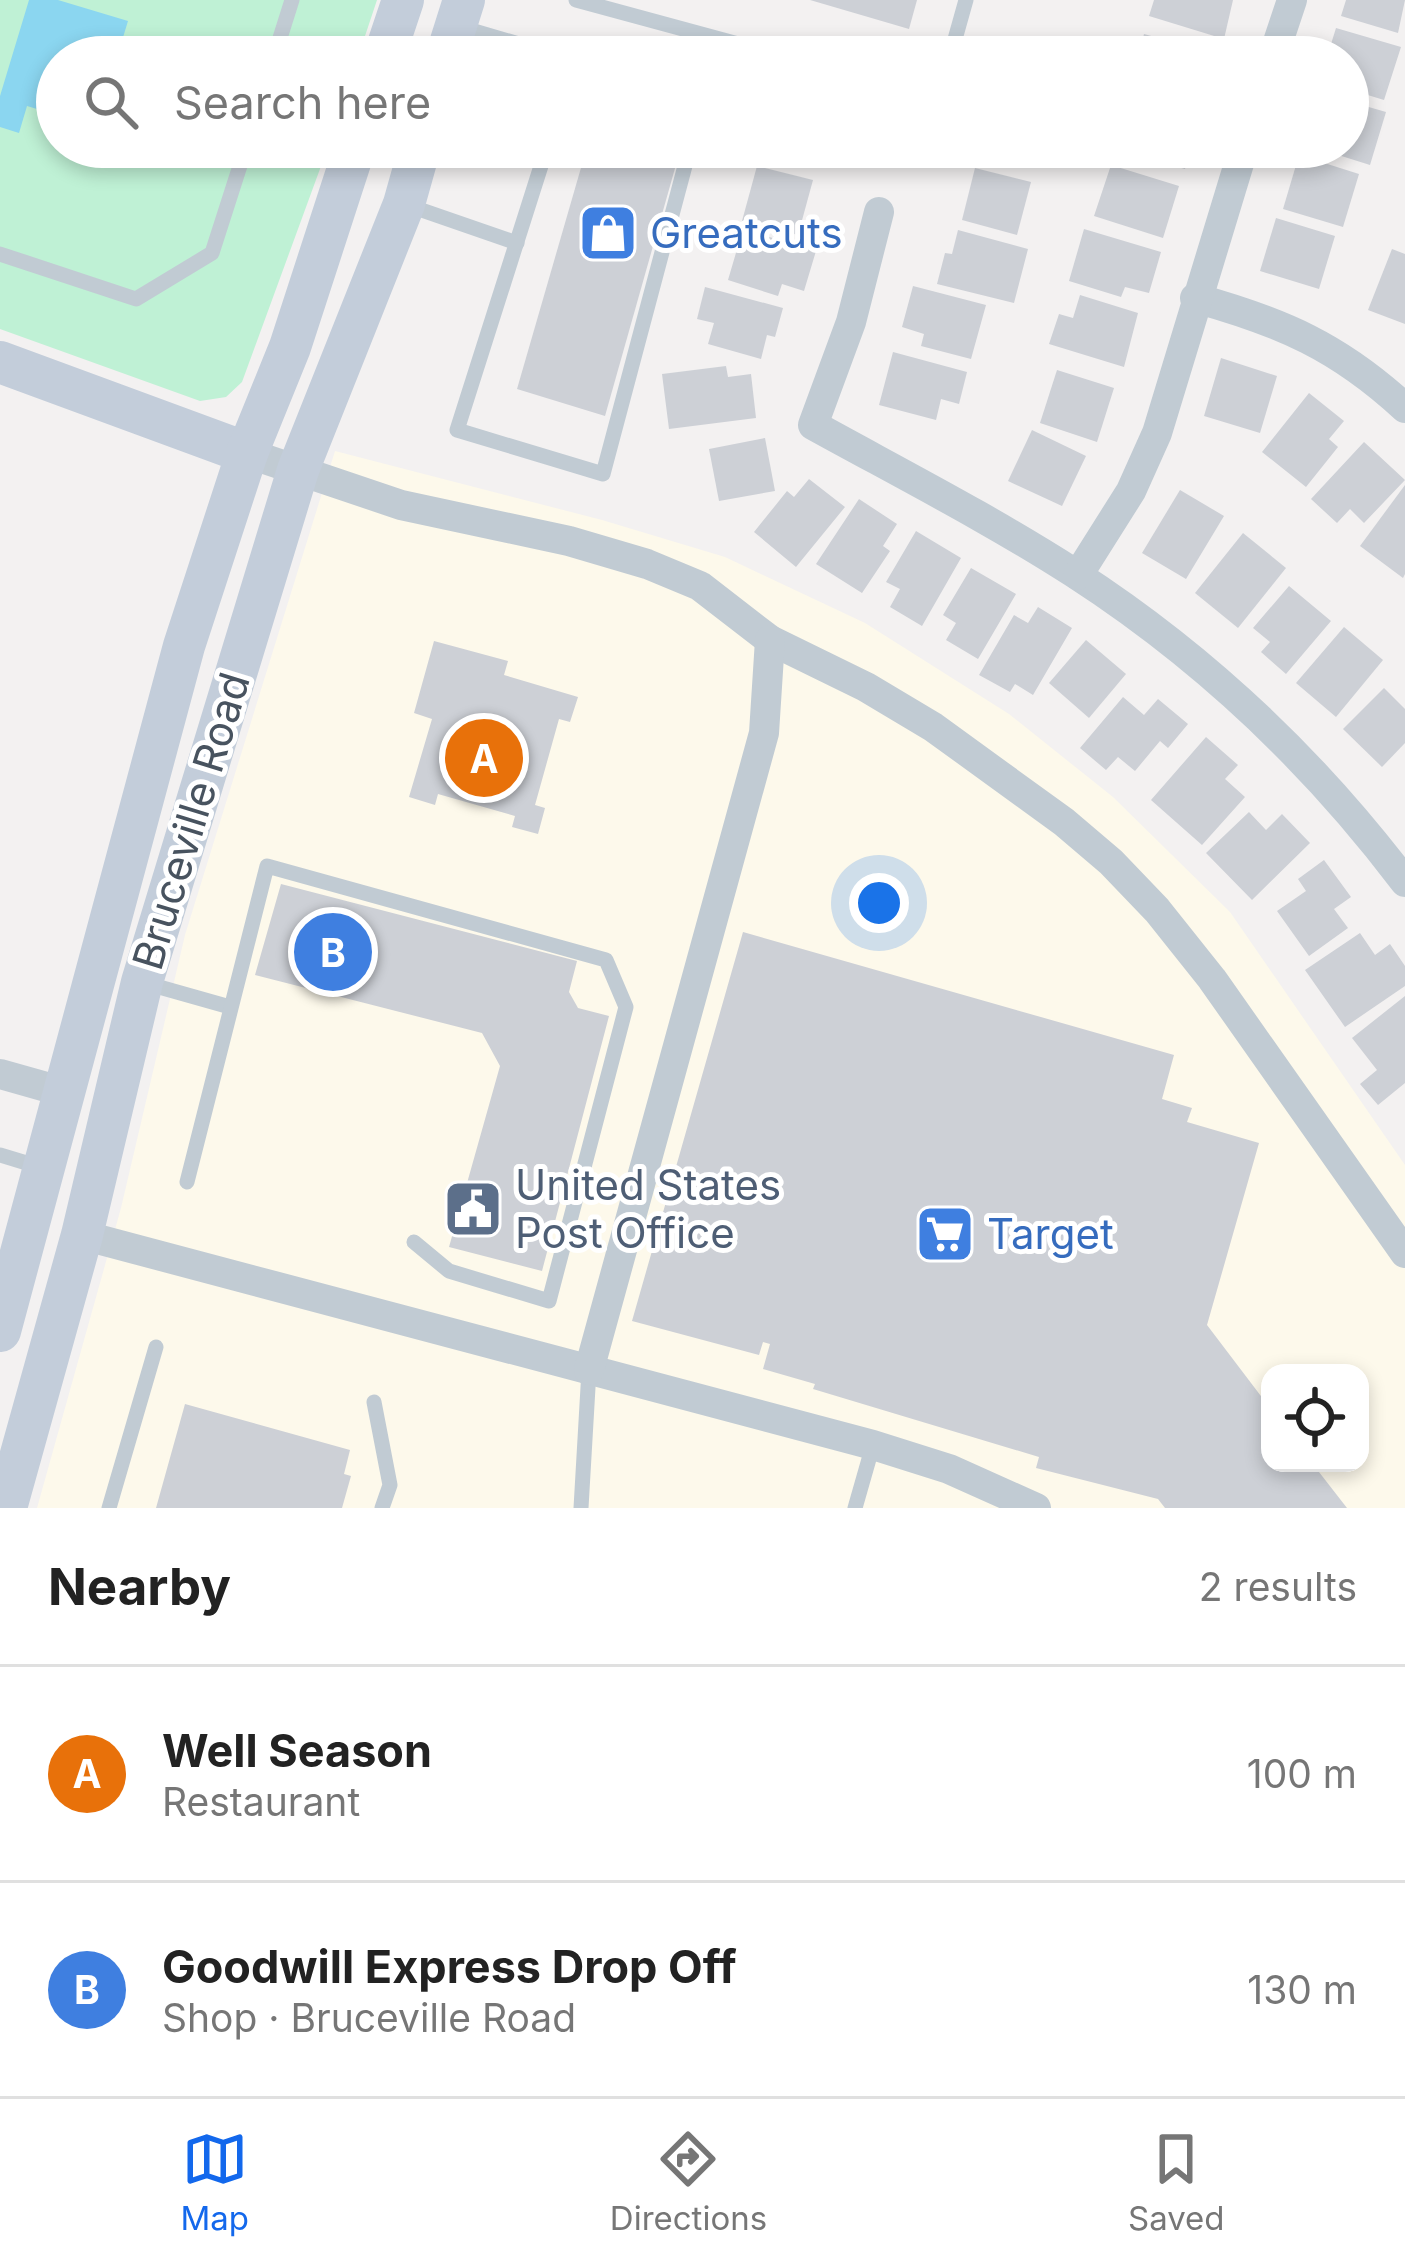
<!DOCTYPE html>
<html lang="en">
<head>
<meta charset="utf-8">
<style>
	:root { --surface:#fff; --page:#f6f6f6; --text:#222; --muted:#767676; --line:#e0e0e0; --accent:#1368ec }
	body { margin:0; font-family:Inter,sans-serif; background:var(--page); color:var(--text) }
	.controls { position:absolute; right:36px; bottom:36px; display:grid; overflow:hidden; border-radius:24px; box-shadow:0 6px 18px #0003 }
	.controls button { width:108px; height:108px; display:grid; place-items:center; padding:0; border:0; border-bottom:3px solid var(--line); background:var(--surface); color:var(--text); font:60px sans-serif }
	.you { position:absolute; left:879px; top:903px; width:42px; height:42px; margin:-30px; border:9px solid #fff; border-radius:50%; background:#1a73e8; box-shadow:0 0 0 18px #1a73e833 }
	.badge { display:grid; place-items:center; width:78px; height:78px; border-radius:50%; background:var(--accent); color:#fff; font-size:39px; font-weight:700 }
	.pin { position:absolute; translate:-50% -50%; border:6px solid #fff; box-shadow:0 3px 12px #0006 }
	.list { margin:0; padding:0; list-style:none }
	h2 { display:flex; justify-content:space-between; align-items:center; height:156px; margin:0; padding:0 48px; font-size:51px }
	h2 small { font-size:39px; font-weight:400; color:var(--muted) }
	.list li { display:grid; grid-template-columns:78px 1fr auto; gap:36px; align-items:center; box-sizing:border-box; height:216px; padding:0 48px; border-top:3px solid var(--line) }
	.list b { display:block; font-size:45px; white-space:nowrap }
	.list p { margin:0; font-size:39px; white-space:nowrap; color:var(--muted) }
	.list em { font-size:39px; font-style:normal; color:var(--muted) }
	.icon { flex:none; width:66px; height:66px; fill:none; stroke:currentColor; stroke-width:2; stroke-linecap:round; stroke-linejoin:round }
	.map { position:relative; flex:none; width:1405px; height:1508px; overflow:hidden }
	.search { position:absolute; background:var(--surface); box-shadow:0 6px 18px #0003; left:36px; right:36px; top:36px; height:132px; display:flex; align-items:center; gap:30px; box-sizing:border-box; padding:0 42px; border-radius:66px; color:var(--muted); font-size:45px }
	.sheet { height:588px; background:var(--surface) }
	nav { display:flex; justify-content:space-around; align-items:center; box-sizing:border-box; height:168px; border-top:3px solid var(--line); background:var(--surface); font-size:33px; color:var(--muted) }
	nav a { display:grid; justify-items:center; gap:6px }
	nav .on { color:var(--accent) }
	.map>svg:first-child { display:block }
	.commercial { fill:#fdf9eb; fill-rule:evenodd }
	.green { fill:#bff1d5 }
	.water { fill:#8bd6f0 }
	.building { fill:#cdd0d6 }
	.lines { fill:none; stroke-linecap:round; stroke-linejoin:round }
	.lane { stroke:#c1cbd3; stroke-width:15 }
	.street { stroke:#c1cbd3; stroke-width:30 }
	.secondary { stroke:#c3cdda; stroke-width:42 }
	.labels { text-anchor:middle; stroke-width:10; stroke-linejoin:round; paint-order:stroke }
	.shop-label { font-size:42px; fill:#366cbe; stroke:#fff; text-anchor:start }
	.street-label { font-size:42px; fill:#48535f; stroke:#fff }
	.service-label { font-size:42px; fill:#4e5e75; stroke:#fff; text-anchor:start }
</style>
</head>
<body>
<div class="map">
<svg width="1405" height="1508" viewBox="0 0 1405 1508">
	<rect width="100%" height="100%" fill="#f3f1f1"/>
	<path class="commercial" d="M 335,451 L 602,520 L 725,557 L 865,623 L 1009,714 L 1113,797 L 1230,912 L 1405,1165 L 1405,1508 L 37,1508 L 121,1208 L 185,935 ZM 1270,1373 L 1360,1373 L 1360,1463 L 1270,1463 Z"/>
	<path class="green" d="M 0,0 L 377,0 L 358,57 L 57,57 L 57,147 L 328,147 L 242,382 L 226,397 L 200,401 L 0,329 Z"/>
	<path class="water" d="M 29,0 L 58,0 L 128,21 L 117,57 L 57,57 L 57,115 L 27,106 L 19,133 L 0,127 L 0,96 Z"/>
	<g class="building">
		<path d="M 810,0 L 917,0 L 909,29 Z"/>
		<path d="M 1154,0 L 1233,0 L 1224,39 L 1149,16 Z"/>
		<path d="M 1346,0 L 1405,0 L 1398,33 L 1341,16 Z"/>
		<path d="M 1336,28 L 1401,47 L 1384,100 L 1348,89 L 1348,57 L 1327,57 Z"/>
		<path d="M 1144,34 L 1224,56 L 1224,57 L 1138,57 Z"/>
		<path d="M 1348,101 L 1386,112 L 1370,165 L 1316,148 L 1348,147 Z"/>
		<path d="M 587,147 L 681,147 L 605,416 L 517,389 Z"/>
		<path d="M 748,147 L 829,147 L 825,162 L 801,156 L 798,167 L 746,153 Z"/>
		<path d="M 1129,147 L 1191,147 L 1185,169 L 1127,153 Z"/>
		<path d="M 1299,155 L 1359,174 L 1343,227 L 1283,209 Z"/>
		<path d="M 1111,165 L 1179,186 L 1163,238 L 1094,216 Z"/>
		<path d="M 757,166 L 813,180 L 798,235 L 742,221 Z"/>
		<path d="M 975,168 L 1031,182 L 1017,235 L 962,220 Z"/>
		<path d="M 1276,218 L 1335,236 L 1319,289 L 1260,271 Z"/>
		<path d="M 743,229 L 816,251 L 804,291 L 782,284 L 778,296 L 728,280 Z"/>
		<path d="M 1084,229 L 1161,252 L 1149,293 L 1125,287 L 1121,297 L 1069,281 Z"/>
		<path d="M 958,230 L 1028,249 L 1014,303 L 937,284 L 945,253 L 952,254 Z"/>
		<path d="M 1392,249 L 1405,254 L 1405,324 L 1368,310 Z"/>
		<path d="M 913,286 L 986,305 L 971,359 L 921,346 L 924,334 L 902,327 Z"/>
		<path d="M 705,287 L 783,308 L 775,337 L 767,335 L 761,359 L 708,344 L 714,323 L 697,319 Z"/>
		<path d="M 1080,295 L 1138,313 L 1124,367 L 1049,344 L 1059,314 L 1073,318 Z"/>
		<path d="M 893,352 L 967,372 L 959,404 L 941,399 L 936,420 L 879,405 Z"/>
		<path d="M 1221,358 L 1277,376 L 1260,433 L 1204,416 Z"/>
		<path d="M 726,366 L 728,377 L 751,374 L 756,418 L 669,429 L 662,374 Z"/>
		<path d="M 1057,370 L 1114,388 L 1097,442 L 1040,423 Z"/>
		<path d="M 1309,393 L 1344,421 L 1329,439 L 1338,447 L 1306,487 L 1262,452 Z"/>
		<path d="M 1032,430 L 1086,456 L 1062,506 L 1008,481 Z"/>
		<path d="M 765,438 L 775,491 L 719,501 L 709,449 Z"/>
		<path d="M 1364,442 L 1405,480 L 1364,523 L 1350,509 L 1337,523 L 1311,499 Z"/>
		<path d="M 809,479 L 845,507 L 796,567 L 754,532 L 787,491 L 794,497 Z"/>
		<path d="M 1405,485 L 1405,574 L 1403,578 L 1360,546 Z"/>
		<path d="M 1180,490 L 1224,516 L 1186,579 L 1142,553 Z"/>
		<path d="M 859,499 L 897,524 L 883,546 L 890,551 L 862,593 L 816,564 Z"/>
		<path d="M 916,531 L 961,558 L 922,626 L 890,607 L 900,589 L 886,582 Z"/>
		<path d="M 1243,533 L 1286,568 L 1238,628 L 1195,593 Z"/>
		<path d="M 971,568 L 1016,594 L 978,659 L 946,640 L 956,623 L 943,615 Z"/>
		<path d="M 1289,586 L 1331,621 L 1286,674 L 1261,652 L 1270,642 L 1253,628 Z"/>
		<path d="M 1038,607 L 1072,628 L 1033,695 L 1015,684 L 1010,692 L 979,675 L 1014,615 L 1028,623 Z"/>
		<path d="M 1344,627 L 1383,660 L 1336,717 L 1296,683 Z"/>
		<path d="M 1086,640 L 1126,674 L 1089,718 L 1049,683 Z"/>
		<path d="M 434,641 L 508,661 L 504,675 L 578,697 L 570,722 L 559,719 L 535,805 L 545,808 L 538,834 L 512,827 L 515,816 L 438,794 L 435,805 L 409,797 L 432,719 L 414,713 Z"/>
		<path d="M 1384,688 L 1405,709 L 1405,743 L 1382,767 L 1343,729 Z"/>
		<path d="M 1123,697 L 1144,715 L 1158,699 L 1188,724 L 1168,748 L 1160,741 L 1135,771 L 1118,757 L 1106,770 L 1080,748 Z"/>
		<path d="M 1206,737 L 1238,765 L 1225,779 L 1245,797 L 1202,845 L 1151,800 Z"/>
		<path d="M 1249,812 L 1266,830 L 1282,814 L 1310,843 L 1252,900 L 1206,853 Z"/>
		<path d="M 1324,860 L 1351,897 L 1334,909 L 1348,928 L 1309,956 L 1277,911 L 1306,891 L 1298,879 Z"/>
		<path d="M 281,884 L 577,961 L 569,992 L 578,1008 L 609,1016 L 542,1271 L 449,1247 L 500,1066 L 482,1033 L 255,975 Z"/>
		<path d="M 743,932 L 1174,1055 L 1162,1099 L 1192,1108 L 1187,1122 L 1259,1143 L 1207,1325 L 1270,1408 L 1270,1463 L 1312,1463 L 1347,1508 L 1165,1508 L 1158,1499 L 1036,1468 L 1039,1457 L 813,1389 L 815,1384 L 763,1369 L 770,1344 L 763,1342 L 759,1355 L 632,1321 Z"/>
		<path d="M 1360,933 L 1375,955 L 1390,944 L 1405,966 L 1405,986 L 1345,1027 L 1305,970 Z"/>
		<path d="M 1405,996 L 1405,1083 L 1378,1105 L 1360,1084 L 1377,1070 L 1352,1038 Z"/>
		<path d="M 185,1404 L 350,1450 L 344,1474 L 351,1476 L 342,1508 L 156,1508 Z"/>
	</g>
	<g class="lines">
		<g class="lane">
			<path d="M 576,0 L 786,57"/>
			<path d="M 457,26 L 563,57"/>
			<path d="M 274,57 L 292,0"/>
			<path d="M 950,57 L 966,0"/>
			<path d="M 547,147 L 457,430 L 603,474 L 690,147"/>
			<path d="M 407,205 L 517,243"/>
			<path d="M 0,254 L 136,299 L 212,253 L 246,147"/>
			<path d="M 145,983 L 230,1007"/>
			<path d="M 0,1155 L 43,1168"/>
			<path d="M 187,1182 L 267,866 L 606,960 L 626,1007 L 549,1301 L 449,1271 L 414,1242"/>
			<path d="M 374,1402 L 390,1485 L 382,1508"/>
			<path d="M 109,1508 L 156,1347"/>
			<path d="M 581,1508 L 589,1370"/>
			<path d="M 855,1508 L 873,1445"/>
		</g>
		<g class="street">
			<path d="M 1273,57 L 1292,0"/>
			<path d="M 879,212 L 851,322 L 813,425 C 900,473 990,519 1074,573 C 1204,657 1312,759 1405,882"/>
			<path d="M 1195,298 C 1282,322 1339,347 1405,408"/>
			<path d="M 247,453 L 401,505 L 569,541 L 647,564 L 700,586 L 770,640 L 866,687 L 933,727 L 1064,822 L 1111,862 L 1157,910 L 1212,979 L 1405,1253"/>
			<path d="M 1078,575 L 1131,491 L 1157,433 L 1244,147"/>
			<path d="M 0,1074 L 64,1092"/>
			<path d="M 82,1235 L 873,1445 L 949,1469 L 1036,1508"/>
			<path d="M 589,1370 L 764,733 L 770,640"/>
		</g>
		<g class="secondary">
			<path d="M 384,57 L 403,0"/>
			<path d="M 446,57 L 464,0"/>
			<path d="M 0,362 L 247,453"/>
			<path d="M 0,1331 L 184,646 L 247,453 L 290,347 L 355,147"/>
			<path d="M 6,1508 L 82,1235 L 142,982 L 298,470 L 404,204 L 420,147"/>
		</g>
	</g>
	<defs>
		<symbol id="shop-square" viewBox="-11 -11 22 22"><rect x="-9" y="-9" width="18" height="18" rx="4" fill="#3f7fe0" stroke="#fff"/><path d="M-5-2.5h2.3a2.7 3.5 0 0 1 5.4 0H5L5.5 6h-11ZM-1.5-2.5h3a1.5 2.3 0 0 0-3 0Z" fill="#fff"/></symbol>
		<symbol id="civic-square" viewBox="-11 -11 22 22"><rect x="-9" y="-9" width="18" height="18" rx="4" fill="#5c6f8a" stroke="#fff"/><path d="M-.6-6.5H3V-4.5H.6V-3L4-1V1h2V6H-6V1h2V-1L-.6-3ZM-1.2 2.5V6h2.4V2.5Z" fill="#fff"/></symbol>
		<symbol id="supermarket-square" viewBox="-11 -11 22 22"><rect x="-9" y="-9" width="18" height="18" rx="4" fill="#3f7fe0" stroke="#fff"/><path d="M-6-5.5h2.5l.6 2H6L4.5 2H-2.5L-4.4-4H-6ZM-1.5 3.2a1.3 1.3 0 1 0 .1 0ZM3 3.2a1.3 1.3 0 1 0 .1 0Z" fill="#fff"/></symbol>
	</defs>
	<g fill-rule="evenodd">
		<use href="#shop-square" x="575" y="200" width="66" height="66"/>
		<use href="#civic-square" x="440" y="1176" width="66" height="66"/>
		<use href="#supermarket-square" x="912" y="1201" width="66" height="66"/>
	</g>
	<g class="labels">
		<g class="shop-label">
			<text x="650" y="248">Greatcuts</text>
			<text x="987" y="1249">Target</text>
		</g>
		<g class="street-label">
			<text transform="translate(191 821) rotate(-73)" y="15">Bruceville Road</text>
		</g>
		<g class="service-label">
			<text x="515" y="1200">United States<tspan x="515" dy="48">Post Office</tspan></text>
		</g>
	</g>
</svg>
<div class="controls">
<button><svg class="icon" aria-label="locate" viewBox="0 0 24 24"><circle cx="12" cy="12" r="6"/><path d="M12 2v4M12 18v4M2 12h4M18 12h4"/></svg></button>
</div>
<div class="you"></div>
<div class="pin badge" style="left:484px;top:758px;background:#e8710a">A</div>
<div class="pin badge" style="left:333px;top:952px;background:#3f7fe0">B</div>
<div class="search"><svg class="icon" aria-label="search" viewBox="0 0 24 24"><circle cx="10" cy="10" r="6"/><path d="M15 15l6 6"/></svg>Search here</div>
</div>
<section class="sheet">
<h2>Nearby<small>2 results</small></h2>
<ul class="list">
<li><span class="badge" style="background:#e8710a">A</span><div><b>Well Season</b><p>Restaurant</p></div><em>100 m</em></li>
<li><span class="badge" style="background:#3f7fe0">B</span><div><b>Goodwill Express Drop Off</b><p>Shop · Bruceville Road</p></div><em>130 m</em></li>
</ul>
</section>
<nav>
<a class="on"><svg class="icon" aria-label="map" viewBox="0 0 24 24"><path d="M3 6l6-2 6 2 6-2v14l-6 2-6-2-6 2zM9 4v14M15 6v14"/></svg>Map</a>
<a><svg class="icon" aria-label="directions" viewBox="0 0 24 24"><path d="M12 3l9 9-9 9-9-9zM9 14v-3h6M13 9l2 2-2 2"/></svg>Directions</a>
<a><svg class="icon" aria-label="saved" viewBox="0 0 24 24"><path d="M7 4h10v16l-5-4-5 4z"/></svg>Saved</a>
</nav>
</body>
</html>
